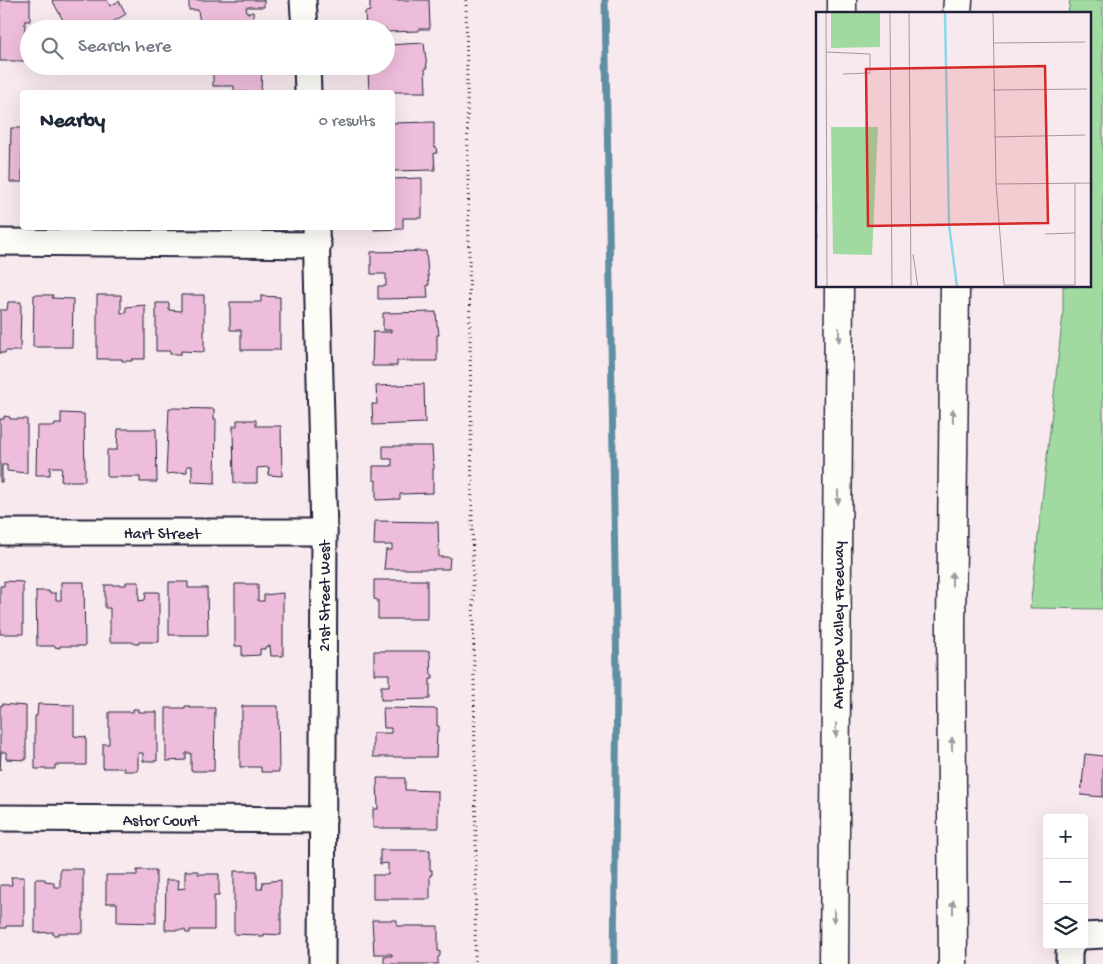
<!DOCTYPE html>
<html lang="en">
<head>
<meta charset="utf-8">
<style>
	:root { --surface:#fff; --page:#f6f6f7; --text:#1f2937; --muted:#747a83; --line:#e0e1e3 }
	body { margin:0; font-family:"Gochi Hand",sans-serif; background:var(--page); color:var(--text) }
	.controls { position:absolute; right:15px; bottom:15px; display:grid; overflow:hidden; border-radius:5px; box-shadow:0 5px 20px #0002 }
	.controls button { width:45px; height:45px; display:grid; place-items:center; padding:0; border:0; border-bottom:1px solid var(--line); background:var(--surface); color:var(--text); font:25px sans-serif }
	.list { margin:0; padding:0; list-style:none }
	h2 { display:flex; justify-content:space-between; align-items:center; height:65px; margin:0; padding:0 20px; font-size:21px }
	h2 small { font-size:16px; font-weight:400; color:var(--muted) }
	.icon { flex:none; width:28px; height:28px; fill:none; stroke:currentColor; stroke-width:2; stroke-linecap:round; stroke-linejoin:round }
	.map { position:relative; flex:none; width:1103px; height:964px; overflow:hidden }
	.search { position:absolute; background:var(--surface); box-shadow:0 5px 20px #0002; left:20px; top:20px; width:375px; height:55px; display:flex; align-items:center; gap:12px; box-sizing:border-box; padding:0 18px; border-radius:28px; color:var(--muted); font-size:19px }
	.panel { position:absolute; background:var(--surface); box-shadow:0 5px 20px #0002; left:20px; top:90px; width:375px; height:140px; border-radius:5px }
	.map>svg:first-child { display:block }
	.green { fill:#a0daa0; stroke:#617e6e }
	.lines { fill:none; stroke-linecap:round; stroke-linejoin:round }
	.stream { stroke:#618fa3; stroke-width:7 }
	.building { fill:#eebddc; stroke:#22223b }
	.minor-casing { stroke:#22223b; stroke-width:29 }
	.highway-casing { stroke:#22223b; stroke-width:31 }
	.path { stroke:#22223b; stroke-width:3; stroke-dasharray:1 4; stroke-linecap:butt }
	.minor { stroke:#fdfcf7; stroke-width:25 }
	.highway { stroke:#fdfcf7; stroke-width:28 }
	.oneway { fill:#9a9aa2 }
	.labels { text-anchor:middle; stroke-width:5; stroke-linejoin:round; paint-order:stroke }
	.street-label { font-size:16px; fill:#22223b; stroke:#fdfcf7 }
	.inset-river { fill:none; stroke:#8bd8e9; stroke-width:2.5 }
	.inset-road { fill:none; stroke:#a299a7; stroke-width:1 }
	.view { fill:#d62828; fill-opacity:0.15; stroke:#d62828; stroke-width:2.5 }
	.inset-edge { fill:none; stroke:#22223b; stroke-width:2.5 }
</style>
</head>
<body>
<div class="map">
<svg width="1103" height="964" viewBox="0 0 1103 964">
	<rect width="100%" height="100%" fill="#f8e9ef"/>
	<filter id="ink" filterUnits="userSpaceOnUse"><feTurbulence type="fractalNoise" baseFrequency=".02" numOctaves="2"/><feDisplacementMap in="SourceGraphic" scale="10" xChannelSelector="R" yChannelSelector="G"/><feConvolveMatrix kernelMatrix="1 2 1 2 8 2 1 2 1" color-interpolation-filters="sRGB"/></filter>
	<g filter="url(#ink)">
		<path class="green" d="M 1070,0 L 1103,0 L 1103,609 L 1030,608 L 1063,314 L 1063,286 L 1089,286 L 1089,14 L 1068,14 Z"/>
		<g class="lines">
			<path class="stream" d="M 605,0 L 617,679 L 614,964"/>
		</g>
		<g class="building">
			<path d="M 0,0 L 30,0 L 30,21 L 25,21 L 24,61 L 0,61 Z"/>
			<path d="M 52,0 L 107,0 L 110,6 L 119,1 L 126,14 L 106,26 L 107,29 L 68,29 Z"/>
			<path d="M 189,0 L 264,0 L 264,7 L 246,7 L 247,13 L 253,12 L 255,29 L 201,29 L 198,10 L 189,10 Z"/>
			<path d="M 370,0 L 429,0 L 430,29 L 419,29 L 419,31 L 386,32 L 386,29 L 366,29 L 365,12 L 370,11 Z"/>
			<path d="M 424,43 L 427,68 L 425,68 L 426,92 L 369,92 L 368,71 L 383,70 L 383,66 L 386,66 L 386,45 Z"/>
			<path d="M 213,66 L 262,66 L 261,92 L 234,92 L 234,86 L 213,86 Z"/>
			<path d="M 392,118 L 393,123 L 434,122 L 434,147 L 436,147 L 437,153 L 434,153 L 435,170 L 392,171 Z"/>
			<path d="M 11,128 L 22,128 L 22,182 L 10,182 Z"/>
			<path d="M 422,178 L 422,218 L 403,218 L 403,229 L 374,230 L 374,228 L 392,228 L 392,179 Z"/>
			<path d="M 426,251 L 429,285 L 427,285 L 428,298 L 378,299 L 378,286 L 386,286 L 386,274 L 371,274 L 371,252 Z"/>
			<path d="M 34,295 L 53,295 L 52,298 L 73,299 L 72,347 L 33,347 Z"/>
			<path d="M 97,295 L 121,295 L 121,313 L 126,313 L 126,307 L 145,305 L 145,359 L 132,359 L 132,361 L 122,361 L 122,359 L 97,359 Z"/>
			<path d="M 181,295 L 204,295 L 204,352 L 181,351 L 181,354 L 170,354 L 170,351 L 156,351 L 156,303 L 169,303 L 169,310 L 181,311 Z"/>
			<path d="M 261,296 L 280,297 L 280,350 L 241,350 L 241,330 L 230,330 L 230,302 L 261,302 Z"/>
			<path d="M 8,302 L 21,302 L 20,351 L 5,351 L 5,353 L 0,353 L 0,310 L 7,310 Z"/>
			<path d="M 436,312 L 437,326 L 438,326 L 439,335 L 437,335 L 437,361 L 397,361 L 397,366 L 372,366 L 373,332 L 391,332 L 391,330 L 383,330 L 383,313 Z"/>
			<path d="M 424,384 L 425,423 L 373,425 L 372,404 L 377,404 L 376,386 Z"/>
			<path d="M 169,408 L 214,409 L 214,419 L 216,419 L 215,483 L 192,482 L 192,466 L 187,466 L 187,472 L 166,474 Z"/>
			<path d="M 61,413 L 84,414 L 85,481 L 61,481 L 62,467 L 50,467 L 50,475 L 36,475 L 37,426 L 55,426 L 55,424 L 61,424 Z"/>
			<path d="M 4,416 L 10,417 L 10,419 L 27,419 L 27,473 L 7,471 L 7,465 L 2,465 L 2,482 L 0,482 L 0,419 L 4,419 Z"/>
			<path d="M 237,420 L 256,420 L 256,426 L 281,426 L 282,476 L 268,475 L 269,467 L 257,468 L 257,483 L 234,483 L 233,426 L 237,426 Z"/>
			<path d="M 118,429 L 156,429 L 157,482 L 140,482 L 140,477 L 107,477 L 107,450 L 117,450 Z"/>
			<path d="M 383,446 L 432,446 L 433,464 L 434,464 L 434,469 L 433,469 L 433,493 L 400,494 L 400,499 L 376,500 L 376,480 L 373,480 L 373,466 L 392,466 L 392,459 L 383,459 Z"/>
			<path d="M 375,521 L 438,522 L 439,557 L 450,557 L 449,569 L 384,569 L 386,550 L 392,550 L 392,545 L 374,545 Z"/>
			<path d="M 374,580 L 427,580 L 427,619 L 378,619 L 378,600 L 374,599 Z"/>
			<path d="M 4,581 L 23,582 L 23,634 L 0,634 L 0,586 L 4,586 Z"/>
			<path d="M 61,582 L 84,582 L 85,646 L 60,646 L 60,648 L 55,647 L 55,646 L 37,646 L 36,591 L 49,591 L 49,593 L 56,593 L 56,600 L 61,600 Z"/>
			<path d="M 126,582 L 139,582 L 139,601 L 145,600 L 146,592 L 159,592 L 159,642 L 139,642 L 139,644 L 134,644 L 133,642 L 110,642 L 110,608 L 105,608 L 105,585 L 126,585 Z"/>
			<path d="M 169,582 L 188,582 L 188,588 L 207,588 L 208,635 L 169,635 Z"/>
			<path d="M 235,584 L 258,584 L 258,601 L 264,601 L 264,595 L 283,593 L 283,656 L 271,656 L 270,646 L 265,647 L 265,649 L 260,649 L 260,655 L 242,656 L 242,646 L 235,646 Z"/>
			<path d="M 374,651 L 430,651 L 431,675 L 433,675 L 433,679 L 430,679 L 430,699 L 381,700 L 381,686 L 389,686 L 389,674 L 374,674 Z"/>
			<path d="M 2,704 L 26,706 L 26,760 L 6,759 L 6,752 L 1,752 L 0,770 L 0,706 L 2,706 Z"/>
			<path d="M 38,704 L 74,705 L 74,736 L 86,737 L 86,765 L 55,765 L 55,769 L 35,769 L 35,716 L 37,716 Z"/>
			<path d="M 185,706 L 190,706 L 190,708 L 215,708 L 214,771 L 191,771 L 191,753 L 186,753 L 186,760 L 166,761 L 166,708 L 185,708 Z"/>
			<path d="M 242,706 L 278,706 L 279,772 L 261,772 L 261,767 L 240,767 L 240,719 L 242,719 Z"/>
			<path d="M 383,708 L 437,709 L 437,726 L 439,726 L 439,731 L 437,731 L 436,757 L 373,757 L 373,733 L 391,733 L 391,728 L 384,728 Z"/>
			<path d="M 133,709 L 138,709 L 138,712 L 157,712 L 157,761 L 143,761 L 143,753 L 138,753 L 138,771 L 124,771 L 124,768 L 103,768 L 103,744 L 109,744 L 109,712 L 133,712 Z"/>
			<path d="M 1085,754 L 1103,756 L 1103,797 L 1081,795 Z"/>
			<path d="M 377,778 L 405,778 L 405,790 L 438,791 L 438,828 L 373,828 L 373,809 L 378,809 Z"/>
			<path d="M 380,850 L 430,850 L 430,870 L 432,870 L 432,875 L 430,875 L 430,899 L 373,899 L 373,875 L 388,875 L 388,863 L 380,864 Z"/>
			<path d="M 60,869 L 83,869 L 83,933 L 58,933 L 58,935 L 53,935 L 53,932 L 35,933 L 35,879 L 45,879 L 45,881 L 54,882 L 54,887 L 60,887 Z"/>
			<path d="M 137,870 L 156,870 L 156,923 L 117,922 L 117,903 L 106,903 L 106,875 L 137,875 Z"/>
			<path d="M 185,871 L 198,871 L 198,874 L 219,874 L 219,896 L 214,896 L 214,930 L 190,930 L 190,933 L 186,933 L 185,930 L 165,930 L 166,880 L 179,880 L 178,889 L 185,888 Z"/>
			<path d="M 234,871 L 257,871 L 257,889 L 262,889 L 263,882 L 281,880 L 281,935 L 264,934 L 264,937 L 259,937 L 259,935 L 234,934 Z"/>
			<path d="M 11,877 L 24,877 L 24,926 L 6,926 L 6,928 L 0,928 L 0,885 L 12,885 Z"/>
			<path d="M 372,920 L 397,920 L 397,926 L 438,926 L 438,951 L 440,951 L 440,956 L 438,957 L 438,964 L 384,964 L 384,956 L 392,956 L 392,954 L 374,954 Z"/>
		</g>
		<g class="lines">
			<defs>
				<g id="minor">
					<path d="M 303,0 L 305,29"/>
					<path d="M 307,66 L 308,92"/>
					<path d="M 316,228 L 324,532 L 322,964"/>
					<path d="M 0,242 L 318,245"/>
					<path d="M 0,532 L 324,532"/>
					<path d="M 0,818 L 323,820"/>
					<path d="M 1084,936 L 1103,935"/>
					<path d="M 1069,964 L 1069,953 L 1071,945"/>
				</g>
				<g id="highway">
					<path d="M 842,14 L 842,0"/>
					<path d="M 957,14 L 958,0"/>
					<path d="M 834,964 L 839,286"/>
					<path d="M 953,964 L 951,628 L 955,286"/>
				</g>
			</defs>
			<use href="#minor" class="minor-casing"/>
			<use href="#highway" class="highway-casing"/>
			<path class="path" d="M 466,0 L 476,845 L 475,964"/>
			<use href="#minor" class="minor"/>
			<use href="#highway" class="highway"/>
		</g>
		<defs><path id="oneway-solid" d="M-6-.8H1V-3.2L6.5 0L1 3.2V.8H-6Z" transform="scale(1.25)"/></defs>
		<g class="oneway">
			<use href="#oneway-solid" transform="translate(839 335) rotate(90)"/>
			<use href="#oneway-solid" transform="translate(953 416) rotate(-89)"/>
			<use href="#oneway-solid" transform="translate(838 497) rotate(90)"/>
			<use href="#oneway-solid" transform="translate(952 579) rotate(-89)"/>
			<use href="#oneway-solid" transform="translate(836 730) rotate(90)"/>
			<use href="#oneway-solid" transform="translate(952 744) rotate(-90)"/>
			<use href="#oneway-solid" transform="translate(953 907) rotate(-90)"/>
			<use href="#oneway-solid" transform="translate(834 916) rotate(91)"/>
		</g>
	</g>
	<g class="labels">
		<g class="street-label">
			<text x="162" y="538">Hart Street</text>
			<text transform="translate(323 596) rotate(-90)" y="6">21st Street West</text>
			<text transform="translate(837 625) rotate(-90)" y="6">Antelope Valley Freeway</text>
			<text x="161" y="825">Astor Court</text>
		</g>
	</g>
	<g transform="translate(816 12)">
		<rect width="275" height="275" fill="#f8e9ef"/>
		<path d="M 15,0 L 64,0 L 64,35 L 15,36 ZM 15,115 L 62,115 L 56,243 L 17,242 Z" fill="#a0daa0"/>
		<path class="inset-river" d="M 129,0 L 133,213 L 141,275"/>
		<path class="inset-road" d="M 10,0 L 11,275M 74,0 L 76,275M 93,0 L 95,275M 177,0 L 180,172 L 188,273 L 259,273 L 259,171M 177,31 L 269,30M 10,40 L 54,42 L 54,61 L 27,62M 177,78 L 271,77M 178,125 L 269,123M 180,172 L 275,171M 0,212 L 1,192M 229,222 L 259,221M 0,241 L 1,222M 97,242 L 102,275"/>
		<path class="view" d="M 229,54 L 232,211 L 52,214 L 50,57 Z"/>
		<rect width="275" height="275" class="inset-edge"/>
	</g>
</svg>
<div class="controls">
<button>+</button>
<button>−</button>
<button><svg class="icon" aria-label="layers" viewBox="0 0 24 24"><path d="M12 4l9 5-9 5-9-5zM3 14l9 5 9-5"/></svg></button>
</div>
<div class="search"><svg class="icon" aria-label="search" viewBox="0 0 24 24"><circle cx="10" cy="10" r="6"/><path d="M15 15l6 6"/></svg>Search here</div>
<section class="panel">
<h2>Nearby<small>0 results</small></h2>
<ul class="list">
</ul>
</section>
</div>
</body>
</html>
